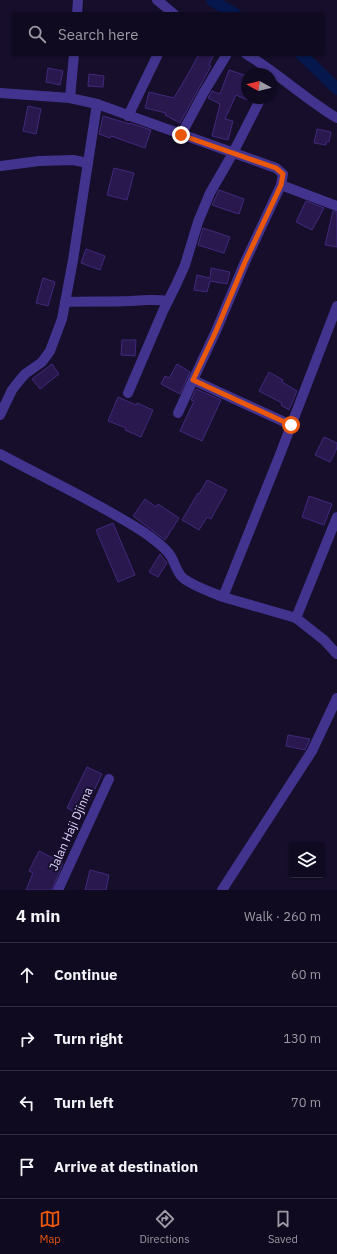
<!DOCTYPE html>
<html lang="en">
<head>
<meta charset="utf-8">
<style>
	:root { --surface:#100a20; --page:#191329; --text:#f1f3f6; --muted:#9c9aa5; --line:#302b3e; --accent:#ea580c }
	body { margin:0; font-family:"IBM Plex Sans",sans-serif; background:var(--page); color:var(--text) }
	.controls { position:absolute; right:12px; bottom:12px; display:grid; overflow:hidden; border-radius:4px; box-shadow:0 1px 3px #0004 }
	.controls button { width:36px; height:36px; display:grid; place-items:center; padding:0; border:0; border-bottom:1px solid var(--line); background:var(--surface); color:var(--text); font:20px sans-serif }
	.compass { position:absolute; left:241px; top:68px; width:36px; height:36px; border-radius:50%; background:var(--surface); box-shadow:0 1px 3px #0004; rotate:278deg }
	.stop { position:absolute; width:12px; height:12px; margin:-9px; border:3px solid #ea580c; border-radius:50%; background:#fff }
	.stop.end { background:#ea580c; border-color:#fff; box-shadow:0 1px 4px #0008 }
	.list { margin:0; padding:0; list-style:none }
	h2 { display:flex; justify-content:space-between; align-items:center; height:52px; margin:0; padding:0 16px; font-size:17px }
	h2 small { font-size:13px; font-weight:400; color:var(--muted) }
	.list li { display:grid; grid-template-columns:26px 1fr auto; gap:12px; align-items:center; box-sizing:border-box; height:64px; padding:0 16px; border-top:1px solid var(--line) }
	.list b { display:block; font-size:15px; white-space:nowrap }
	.list em { font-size:13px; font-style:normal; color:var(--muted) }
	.icon { flex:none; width:22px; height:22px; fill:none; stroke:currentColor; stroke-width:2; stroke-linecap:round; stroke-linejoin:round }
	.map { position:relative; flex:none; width:337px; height:890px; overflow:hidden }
	.search { position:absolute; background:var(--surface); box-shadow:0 1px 3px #0004; left:12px; right:12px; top:12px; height:44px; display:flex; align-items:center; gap:10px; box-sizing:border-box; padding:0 14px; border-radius:4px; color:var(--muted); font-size:15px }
	.sheet { height:308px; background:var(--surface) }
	nav { display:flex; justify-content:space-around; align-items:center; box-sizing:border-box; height:56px; border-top:1px solid var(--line); background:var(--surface); font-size:11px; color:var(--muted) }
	nav a { display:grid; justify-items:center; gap:2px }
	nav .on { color:var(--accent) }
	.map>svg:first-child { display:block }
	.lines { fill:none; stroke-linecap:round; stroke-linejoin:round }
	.canal { stroke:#05174c; stroke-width:12 }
	.building { fill:#29184e; stroke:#42287c }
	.minor { stroke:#42348e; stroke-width:10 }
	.route { stroke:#ea580c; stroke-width:5 }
	.labels { text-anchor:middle; stroke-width:4; stroke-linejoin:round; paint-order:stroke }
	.street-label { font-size:12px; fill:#e0d7ff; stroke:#160e2b }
</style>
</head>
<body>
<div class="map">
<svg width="337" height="890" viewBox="0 0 337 890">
	<rect width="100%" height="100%" fill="#160e2b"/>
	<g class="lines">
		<g class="canal">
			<path d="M 212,0 L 235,14"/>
			<path d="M 301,54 L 337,89"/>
		</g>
	</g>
	<g class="building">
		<path d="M 199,54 L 214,54 L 209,65 L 211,66 L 180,123 L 165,115 L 166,113 L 145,108 L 149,92 L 174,98 L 191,69 Z"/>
		<path d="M 48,68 L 63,71 L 60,85 L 46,82 Z"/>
		<path d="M 229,70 L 247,76 L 247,100 L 236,95 L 225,119 L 233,121 L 228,140 L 212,136 L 220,104 L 208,98 L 212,91 L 220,94 Z"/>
		<path d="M 89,74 L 104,76 L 103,87 L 88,86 Z"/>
		<path d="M 28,106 L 41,109 L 36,134 L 23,131 Z"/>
		<path d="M 103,116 L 130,124 L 130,123 L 151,130 L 145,148 L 111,136 L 110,138 L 99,134 Z"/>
		<path d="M 317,129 L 331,132 L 329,142 L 326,142 L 326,145 L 314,143 Z"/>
		<path d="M 114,168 L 134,173 L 127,200 L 107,195 Z"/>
		<path d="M 219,190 L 244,199 L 239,214 L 212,205 Z"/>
		<path d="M 306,201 L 324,208 L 312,230 L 296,222 Z"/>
		<path d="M 333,211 L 337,212 L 337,247 L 325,245 Z"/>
		<path d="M 203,228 L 230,237 L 224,253 L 198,245 Z"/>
		<path d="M 86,249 L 105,256 L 100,270 L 81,263 Z"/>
		<path d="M 211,268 L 230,272 L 227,284 L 210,281 L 207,292 L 194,290 L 197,275 L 210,278 Z"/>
		<path d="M 43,278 L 55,282 L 48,306 L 36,303 Z"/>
		<path d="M 122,340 L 136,340 L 135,356 L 121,355 Z"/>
		<path d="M 52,364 L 59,374 L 40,389 L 32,379 Z"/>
		<path d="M 177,364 L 190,372 L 180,394 L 161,384 L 165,376 L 169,378 Z"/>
		<path d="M 269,372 L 283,380 L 282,382 L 297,391 L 289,410 L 281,405 L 282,403 L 259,391 Z"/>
		<path d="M 196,389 L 221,400 L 202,441 L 180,431 L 194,401 L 191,400 Z"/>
		<path d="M 118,397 L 136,405 L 137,403 L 153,410 L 141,437 L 125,430 L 126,428 L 108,421 Z"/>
		<path d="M 324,437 L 337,443 L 337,448 L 330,462 L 315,455 Z"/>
		<path d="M 207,480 L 227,490 L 211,519 L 207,517 L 199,530 L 182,520 L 198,493 L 199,494 Z"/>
		<path d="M 309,496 L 332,504 L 324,525 L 302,517 Z"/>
		<path d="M 145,499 L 156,507 L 158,504 L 179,518 L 165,540 L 133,516 Z"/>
		<path d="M 113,523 L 135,575 L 118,582 L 96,530 Z"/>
		<path d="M 160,554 L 167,563 L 158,577 L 149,572 Z"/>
		<path d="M 288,735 L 310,739 L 305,750 L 286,746 Z"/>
		<path d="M 87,767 L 102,774 L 82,816 L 67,808 Z"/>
		<path d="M 39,851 L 63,863 L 52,890 L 26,890 L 33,873 L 29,871 Z"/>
		<path d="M 90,870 L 109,875 L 106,890 L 85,890 Z"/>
	</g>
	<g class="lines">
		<g class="minor">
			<path d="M 157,0 L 174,14"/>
			<path d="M 77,14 L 78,0"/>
			<path d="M 246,54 C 278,73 305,99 337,118"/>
			<path d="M 0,93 L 70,98 L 74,54"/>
			<path d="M 97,104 L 276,168 L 283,174 L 281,185 L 245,262 L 216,331 L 193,380 L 291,425"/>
			<path d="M 128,116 L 158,54"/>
			<path d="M 181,135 L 204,92 L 227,54"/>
			<path d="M 1,166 L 39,161 L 73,160 L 88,163"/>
			<path d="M 281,185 L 337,206"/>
			<path d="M 65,302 C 87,301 109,302 130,301 C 143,300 155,299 168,301"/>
			<path d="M 337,306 L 279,457 L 223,597 L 296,618 L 324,640 L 337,654"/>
			<path d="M 128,393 L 163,311 L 176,285 L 185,265 L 198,222 L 210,193 L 233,153 L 261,98"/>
			<path d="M 178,413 L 193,380"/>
			<path d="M 0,415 L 12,390 L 19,381 L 25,374 L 42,362 L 50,351 L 62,319 L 73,260 L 97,104 L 70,98"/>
			<path d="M 0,454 C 48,480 99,503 145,533 C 153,539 165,547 170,555 C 175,562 176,571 182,577 C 190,585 211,592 223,597"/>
			<path d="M 296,618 L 337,517"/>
			<path d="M 58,890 L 109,779"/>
			<path d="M 222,890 L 312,751 L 337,698"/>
		</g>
	</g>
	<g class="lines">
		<path class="route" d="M 181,135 L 276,168 L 283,174 L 281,185 L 245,262 L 216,331 L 193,380 L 291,425"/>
	</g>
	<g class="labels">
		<g class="street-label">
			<text transform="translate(71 829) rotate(-66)" y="4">Jalan Haji Djinna</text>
		</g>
	</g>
</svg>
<div class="controls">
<button><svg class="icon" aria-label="layers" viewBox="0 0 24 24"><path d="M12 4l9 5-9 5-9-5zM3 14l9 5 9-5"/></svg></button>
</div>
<svg class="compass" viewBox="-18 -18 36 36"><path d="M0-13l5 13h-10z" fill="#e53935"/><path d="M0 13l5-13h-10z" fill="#9c9aa5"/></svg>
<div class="stop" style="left:291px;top:425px"></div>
<div class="stop end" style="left:181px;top:135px"></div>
<div class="search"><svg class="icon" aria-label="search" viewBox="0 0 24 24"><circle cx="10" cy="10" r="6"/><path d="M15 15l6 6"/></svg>Search here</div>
</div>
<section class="sheet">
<h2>4 min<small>Walk · 260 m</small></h2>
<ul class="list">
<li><svg class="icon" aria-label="ahead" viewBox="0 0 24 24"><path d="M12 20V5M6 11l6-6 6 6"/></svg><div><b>Continue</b></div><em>60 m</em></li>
<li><svg class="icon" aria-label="right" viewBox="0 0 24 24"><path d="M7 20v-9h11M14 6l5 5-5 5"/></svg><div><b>Turn right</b></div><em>130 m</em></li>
<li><svg class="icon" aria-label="left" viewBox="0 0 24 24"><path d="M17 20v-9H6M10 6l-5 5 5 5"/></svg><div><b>Turn left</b></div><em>70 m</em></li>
<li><svg class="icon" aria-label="arrive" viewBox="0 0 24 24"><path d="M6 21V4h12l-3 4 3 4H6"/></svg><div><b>Arrive at destination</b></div></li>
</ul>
</section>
<nav>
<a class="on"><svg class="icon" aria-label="map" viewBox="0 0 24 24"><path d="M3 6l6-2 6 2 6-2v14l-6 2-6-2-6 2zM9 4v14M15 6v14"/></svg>Map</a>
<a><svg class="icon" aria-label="directions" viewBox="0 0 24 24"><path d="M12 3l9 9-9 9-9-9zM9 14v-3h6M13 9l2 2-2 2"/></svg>Directions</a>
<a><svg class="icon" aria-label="saved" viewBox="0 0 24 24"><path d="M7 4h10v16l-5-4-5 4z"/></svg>Saved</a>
</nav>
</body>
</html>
